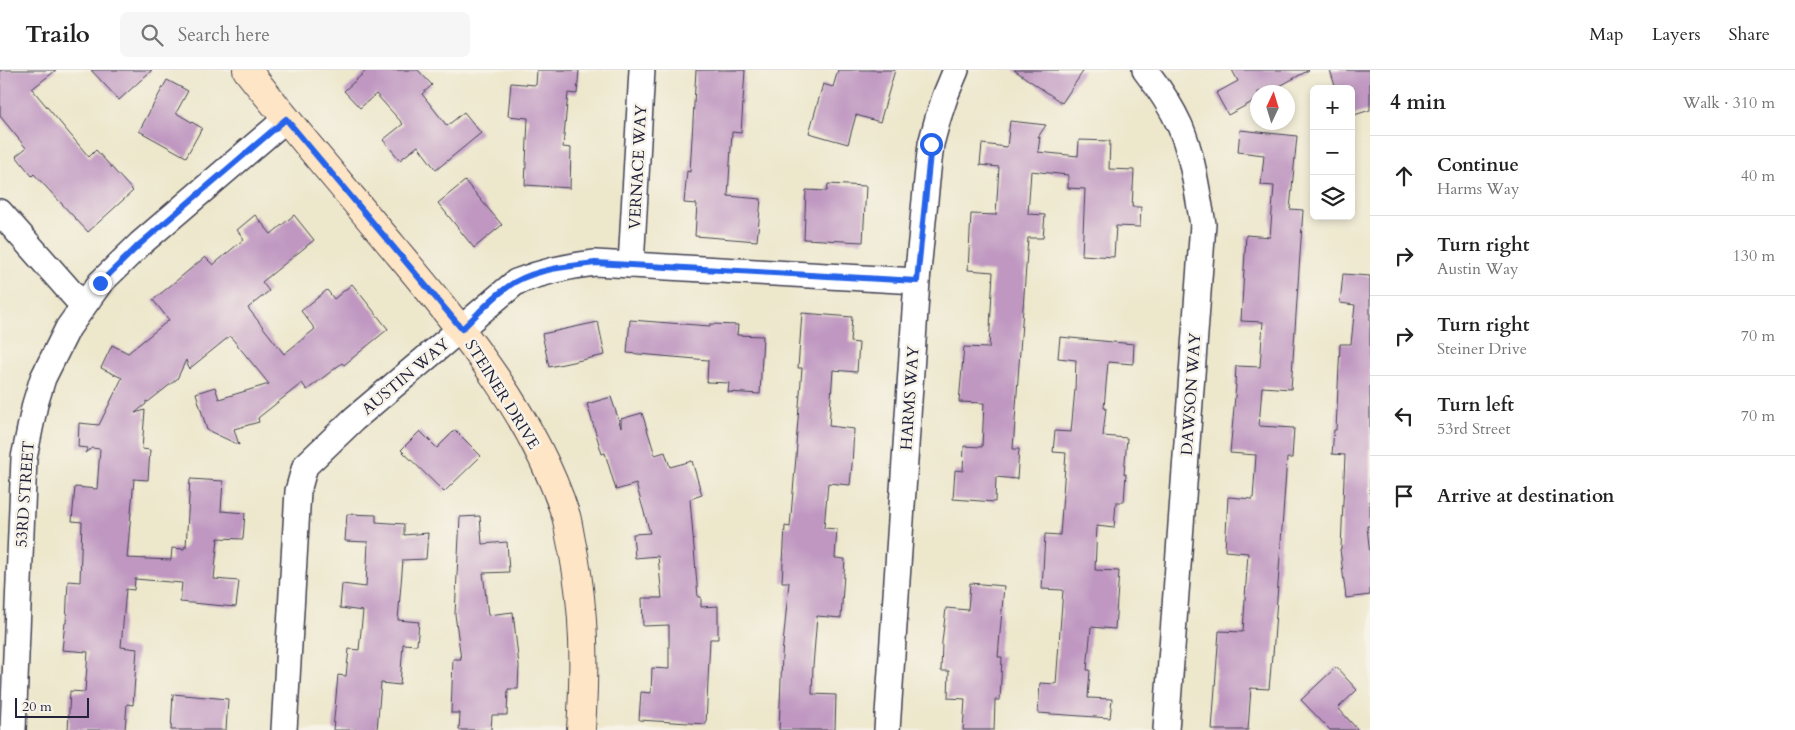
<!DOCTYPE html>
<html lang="en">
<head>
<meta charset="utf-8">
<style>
	:root { --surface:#fff; --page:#f6f6f6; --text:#222; --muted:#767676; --line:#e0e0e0 }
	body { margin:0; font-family:Cardo,serif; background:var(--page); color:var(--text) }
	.controls { position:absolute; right:15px; top:15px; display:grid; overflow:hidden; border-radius:8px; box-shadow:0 2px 8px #0003 }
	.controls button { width:45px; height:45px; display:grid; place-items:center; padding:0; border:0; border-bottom:1px solid var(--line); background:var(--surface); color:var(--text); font:25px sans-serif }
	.compass { position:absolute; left:1250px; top:15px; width:45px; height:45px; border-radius:50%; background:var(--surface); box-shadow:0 2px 8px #0003; rotate:4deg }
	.scale { position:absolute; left:15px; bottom:12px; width:74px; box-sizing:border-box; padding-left:5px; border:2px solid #22223b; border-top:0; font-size:14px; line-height:18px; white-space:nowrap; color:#22223b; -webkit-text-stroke:4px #f7f3e8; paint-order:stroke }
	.stop { position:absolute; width:15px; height:15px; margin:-11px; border:4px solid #2563eb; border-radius:50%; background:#fff }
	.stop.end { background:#2563eb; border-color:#fff; box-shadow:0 1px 5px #0008 }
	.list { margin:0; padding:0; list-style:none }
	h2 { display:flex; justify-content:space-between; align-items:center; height:65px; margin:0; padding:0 20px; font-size:21px }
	h2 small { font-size:16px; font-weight:400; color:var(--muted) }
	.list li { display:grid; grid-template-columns:32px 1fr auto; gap:15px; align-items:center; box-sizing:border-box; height:80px; padding:0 20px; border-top:1px solid var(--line) }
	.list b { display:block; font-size:19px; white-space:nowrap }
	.list p { margin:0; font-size:16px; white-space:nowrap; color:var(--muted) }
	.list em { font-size:16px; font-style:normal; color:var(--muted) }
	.icon { flex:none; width:28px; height:28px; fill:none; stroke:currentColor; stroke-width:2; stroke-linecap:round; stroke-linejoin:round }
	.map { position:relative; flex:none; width:1370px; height:660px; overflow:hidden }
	header { display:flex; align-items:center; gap:30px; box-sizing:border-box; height:70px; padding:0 25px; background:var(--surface); border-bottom:1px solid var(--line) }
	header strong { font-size:24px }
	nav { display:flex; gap:28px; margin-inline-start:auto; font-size:18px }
	.search { width:350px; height:45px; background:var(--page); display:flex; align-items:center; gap:12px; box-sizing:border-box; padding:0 18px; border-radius:8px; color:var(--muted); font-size:19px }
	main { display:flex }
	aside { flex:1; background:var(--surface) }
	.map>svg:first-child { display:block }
	.building { fill:#bf97c1 }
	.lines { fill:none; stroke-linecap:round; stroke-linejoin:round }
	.street-casing { stroke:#404051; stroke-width:28 }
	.secondary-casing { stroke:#404051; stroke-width:30 }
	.street { stroke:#fff; stroke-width:25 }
	.secondary { stroke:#fee5c5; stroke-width:28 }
	.route { stroke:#2563eb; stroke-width:6 }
	.labels { text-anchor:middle; stroke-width:5; stroke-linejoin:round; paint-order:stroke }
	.street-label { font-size:16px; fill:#22223b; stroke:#f7f3e8 }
</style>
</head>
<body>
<header>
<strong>Trailo</strong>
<div class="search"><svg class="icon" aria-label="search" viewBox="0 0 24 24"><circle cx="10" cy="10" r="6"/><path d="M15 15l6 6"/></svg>Search here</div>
<nav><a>Map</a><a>Layers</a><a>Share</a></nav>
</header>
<main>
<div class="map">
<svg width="1370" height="660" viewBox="0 0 1370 660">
	<rect width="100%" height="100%" fill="#f7f3e8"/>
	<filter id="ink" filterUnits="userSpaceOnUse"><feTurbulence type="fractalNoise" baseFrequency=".02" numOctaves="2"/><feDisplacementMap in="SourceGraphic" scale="10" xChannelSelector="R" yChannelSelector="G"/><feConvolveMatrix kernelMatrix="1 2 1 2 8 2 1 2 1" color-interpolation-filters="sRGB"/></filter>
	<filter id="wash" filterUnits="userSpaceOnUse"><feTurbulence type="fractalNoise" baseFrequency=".0096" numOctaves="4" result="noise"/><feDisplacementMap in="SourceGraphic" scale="20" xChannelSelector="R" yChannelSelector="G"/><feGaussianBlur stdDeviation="1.12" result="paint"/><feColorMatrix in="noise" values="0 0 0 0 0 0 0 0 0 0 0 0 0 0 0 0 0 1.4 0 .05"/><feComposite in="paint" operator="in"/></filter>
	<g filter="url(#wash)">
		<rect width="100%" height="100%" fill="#ede7cc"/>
		<g id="blocks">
			<g class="building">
				<path d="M 0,0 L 56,0 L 32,19 L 89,87 L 96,80 L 133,121 L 88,162 L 34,104 L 32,106 L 16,86 L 26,78 L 0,46 Z"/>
				<path d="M 91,0 L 152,0 L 119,30 Z"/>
				<path d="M 367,0 L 418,0 L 432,15 L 422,24 L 447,56 L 464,42 L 481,63 L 436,100 L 418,76 L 400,90 L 383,70 L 403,54 L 376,24 L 360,38 L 344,21 Z"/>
				<path d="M 537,0 L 579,0 L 577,24 L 568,23 L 563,77 L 571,78 L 570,118 L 525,115 L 528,48 L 508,46 L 511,13 L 536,15 Z"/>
				<path d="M 696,0 L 745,0 L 741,63 L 732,62 L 728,126 L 761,129 L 757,171 L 695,166 L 697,134 L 684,133 L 687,101 L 690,102 Z"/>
				<path d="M 838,0 L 895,0 L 880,52 L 856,45 L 848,74 L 809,63 L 823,14 L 833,17 Z"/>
				<path d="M 1014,0 L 1084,0 L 1062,33 Z"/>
				<path d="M 1232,0 L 1309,0 L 1269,22 L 1258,22 L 1258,29 L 1228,45 L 1216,23 L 1238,11 Z"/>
				<path d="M 1330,0 L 1370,0 L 1370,40 L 1351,46 L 1351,19 L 1336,19 Z"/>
				<path d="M 167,10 L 188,21 L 176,43 L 202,58 L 186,87 L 139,61 Z"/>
				<path d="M 1010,51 L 1046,55 L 1038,67 L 1040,67 L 1038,82 L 1078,86 L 1079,70 L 1110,71 L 1109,99 L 1134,100 L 1132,137 L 1141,137 L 1140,157 L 1116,156 L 1114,187 L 1082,185 L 1085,119 L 1068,118 L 1068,105 L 1031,101 L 1028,144 L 1045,145 L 1043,168 L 1028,168 L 1013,379 L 1019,379 L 1017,409 L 996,407 L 995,432 L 953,429 L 955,400 L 963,401 L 964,376 L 982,377 L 984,333 L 959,332 L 964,277 L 989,278 L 993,202 L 968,200 L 971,144 L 996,145 L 999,97 L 980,95 L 982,74 L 1007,77 Z"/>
				<path d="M 1240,60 L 1297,66 L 1290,139 L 1303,140 L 1291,319 L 1262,317 L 1259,356 L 1294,358 L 1292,388 L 1287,388 L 1273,585 L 1272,585 L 1269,619 L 1251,618 L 1248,660 L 1212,660 L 1219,561 L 1243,562 L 1246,513 L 1248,483 L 1225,481 L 1228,427 L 1253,429 L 1256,385 L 1230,383 L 1236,315 L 1235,315 L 1236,296 L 1260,297 L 1263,252 L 1241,251 L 1246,165 L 1270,167 L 1274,116 L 1261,115 L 1264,85 L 1238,82 Z"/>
				<path d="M 465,111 L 502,155 L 474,178 L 438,133 Z"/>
				<path d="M 828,114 L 866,116 L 863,172 L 804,169 L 806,120 L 827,121 Z"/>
				<path d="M 255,145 L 271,164 L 294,145 L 314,170 L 262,212 L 269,221 L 248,238 L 284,284 L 315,259 L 301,241 L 327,220 L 334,229 L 352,214 L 388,259 L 344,295 L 342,293 L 307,320 L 302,313 L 258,348 L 259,352 L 234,359 L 239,375 L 207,360 L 196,323 L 215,317 L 219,329 L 269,314 L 230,266 L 189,299 L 186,290 L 177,309 L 148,332 L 146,331 L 146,334 L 135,343 L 145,340 L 142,379 L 150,380 L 148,410 L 134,409 L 127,488 L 171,490 L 172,478 L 184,479 L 184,477 L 186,477 L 190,409 L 223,411 L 221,441 L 245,443 L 243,469 L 218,468 L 214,509 L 239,511 L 236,537 L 180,532 L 182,513 L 135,509 L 134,520 L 126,519 L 121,577 L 137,579 L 133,635 L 127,634 L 125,660 L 68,660 L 70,621 L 85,622 L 88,582 L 62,580 L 65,553 L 66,553 L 68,511 L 80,512 L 82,452 L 72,451 L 75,417 L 97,419 L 100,379 L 92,378 L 85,383 L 88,378 L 78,377 L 79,353 L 99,355 L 122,308 L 101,298 L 112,275 L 128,283 L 169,250 L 153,230 L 205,187 L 213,195 L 244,169 L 237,160 Z"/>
				<path d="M 1343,204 L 1370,206 L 1370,456 L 1367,456 L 1370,486 L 1370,525 L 1346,528 L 1340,479 L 1341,479 L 1345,385 L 1332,384 L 1334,360 L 1336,360 L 1340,274 L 1351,274 L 1355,235 L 1340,233 Z"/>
				<path d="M 802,243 L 852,247 L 850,272 L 859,273 L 857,302 L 833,300 L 829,356 L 854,359 L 852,395 L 850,415 L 828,413 L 824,458 L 837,459 L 835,488 L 845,489 L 841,548 L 817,546 L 813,596 L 812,624 L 836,625 L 835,660 L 779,660 L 782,585 L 789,512 L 782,512 L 785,456 L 790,457 L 797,375 L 796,375 L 802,298 L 798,298 Z"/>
				<path d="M 630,250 L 710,256 L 710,254 L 738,255 L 737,265 L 763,266 L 760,324 L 728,322 L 729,313 L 707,312 L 708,290 L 627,283 Z"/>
				<path d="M 598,252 L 605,285 L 549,297 L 542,264 Z"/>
				<path d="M 1060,267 L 1134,274 L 1133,294 L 1108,292 L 1104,338 L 1106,338 L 1103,366 L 1127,368 L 1124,404 L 1126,404 L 1124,432 L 1116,432 L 1114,458 L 1097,456 L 1095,500 L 1119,501 L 1115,559 L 1091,557 L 1087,600 L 1090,600 L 1088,628 L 1112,629 L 1110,648 L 1038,643 L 1040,613 L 1056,614 L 1063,520 L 1042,519 L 1045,464 L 1060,465 L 1066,383 L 1053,382 L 1055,361 L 1071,362 L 1075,319 L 1076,290 L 1058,288 Z"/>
				<path d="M 611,327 L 621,357 L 621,349 L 642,343 L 655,385 L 665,382 L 670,397 L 692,391 L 702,425 L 690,429 L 698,527 L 701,527 L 701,537 L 718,536 L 718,569 L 710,569 L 706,654 L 639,650 L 641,622 L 651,623 L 652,598 L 669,599 L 669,555 L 643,556 L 642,528 L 662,528 L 658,486 L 635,488 L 633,464 L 650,463 L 636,414 L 616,420 L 605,383 L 602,384 L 587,334 Z"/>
				<path d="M 455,360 L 481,386 L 444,422 L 401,380 L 420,361 L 437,378 Z"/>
				<path d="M 347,444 L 376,445 L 376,452 L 404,454 L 404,465 L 428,463 L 426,489 L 403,490 L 398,550 L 419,552 L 417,575 L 403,574 L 400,615 L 381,613 L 377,660 L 333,660 L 338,605 L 346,606 L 349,579 L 359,580 L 363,541 L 340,538 L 342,514 L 366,517 L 368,472 L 345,471 Z"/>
				<path d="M 480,446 L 482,474 L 507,472 L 509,502 L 483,503 L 488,545 L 513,542 L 519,596 L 518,619 L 508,619 L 507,645 L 492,645 L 491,660 L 459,660 L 460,643 L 451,643 L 453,589 L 461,589 L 455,544 L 460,447 Z"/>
				<path d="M 970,513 L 1004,516 L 998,587 L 1002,587 L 1000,630 L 995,630 L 994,660 L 963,660 L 965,629 L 948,628 L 949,601 L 941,601 L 942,572 L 946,538 L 968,540 Z"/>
				<path d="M 1336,597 L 1357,620 L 1338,638 L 1358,660 L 1330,660 L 1301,630 Z"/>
				<path d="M 173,624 L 228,629 L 226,660 L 171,660 Z"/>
			</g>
		</g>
	</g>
	<g filter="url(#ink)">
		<use href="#blocks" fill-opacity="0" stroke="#404051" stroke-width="1"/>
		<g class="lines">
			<defs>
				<g id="street">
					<path d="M 1145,0 C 1159,18 1171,36 1180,56 C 1193,86 1197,122 1203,154 L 1166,660"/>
					<path d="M 0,142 L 83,236"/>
					<path d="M 631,195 L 642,0"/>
					<path d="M 13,660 L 24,388 L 35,334 L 43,308 L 68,258 L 100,213 L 140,174 L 286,49"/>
					<path d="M 284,660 L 298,421 L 305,396 L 354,349 L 516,212 C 542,202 567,196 595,193 L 917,211"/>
					<path d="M 887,660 L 917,211 L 928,100 L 931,74 L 938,48 L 946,24 L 956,0"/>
				</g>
				<path id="secondary" d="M 247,0 C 295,61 345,119 394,178 C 463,261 532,342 566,446 C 569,457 570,469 573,480 C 585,542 585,597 581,660"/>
			</defs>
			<use href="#street" class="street-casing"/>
			<use href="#secondary" class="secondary-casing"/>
			<use href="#street" class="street"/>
			<use href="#secondary" class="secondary"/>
		</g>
	</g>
	<g class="lines" filter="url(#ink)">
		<path class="route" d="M 100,213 L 140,174 L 286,49 L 462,259 C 479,243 495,224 515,212 C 538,199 569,196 595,193 L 917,211 L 931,74"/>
	</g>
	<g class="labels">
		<g class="street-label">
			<text transform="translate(637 97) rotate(-87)" y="6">VERNACE WAY</text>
			<text transform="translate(405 306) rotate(-40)" y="6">AUSTIN WAY</text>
			<text transform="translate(503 324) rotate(58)" y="6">STEINER DRIVE</text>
			<text transform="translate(1190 324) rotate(-86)" y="6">DAWSON WAY</text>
			<text transform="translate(909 328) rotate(-86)" y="6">HARMS WAY</text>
			<text transform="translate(24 424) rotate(-86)" y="6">53RD STREET</text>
		</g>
	</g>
</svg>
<div class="controls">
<button>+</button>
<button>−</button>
<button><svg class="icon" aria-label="layers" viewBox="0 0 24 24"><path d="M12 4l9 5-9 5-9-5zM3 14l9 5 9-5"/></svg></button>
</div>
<svg class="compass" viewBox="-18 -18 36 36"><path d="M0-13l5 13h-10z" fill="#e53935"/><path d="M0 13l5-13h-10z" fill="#767676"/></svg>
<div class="scale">20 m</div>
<div class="stop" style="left:931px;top:74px"></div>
<div class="stop end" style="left:100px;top:213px"></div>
</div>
<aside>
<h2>4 min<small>Walk · 310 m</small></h2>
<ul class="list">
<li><svg class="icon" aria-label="ahead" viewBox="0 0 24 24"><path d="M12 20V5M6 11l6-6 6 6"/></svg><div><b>Continue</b><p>Harms Way</p></div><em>40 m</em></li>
<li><svg class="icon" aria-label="right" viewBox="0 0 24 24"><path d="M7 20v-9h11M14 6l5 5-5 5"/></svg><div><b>Turn right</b><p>Austin Way</p></div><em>130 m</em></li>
<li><svg class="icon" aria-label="right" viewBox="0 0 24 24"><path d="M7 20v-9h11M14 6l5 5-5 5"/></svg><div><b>Turn right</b><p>Steiner Drive</p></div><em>70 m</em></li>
<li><svg class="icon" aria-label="left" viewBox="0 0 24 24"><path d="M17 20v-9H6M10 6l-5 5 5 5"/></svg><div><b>Turn left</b><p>53rd Street</p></div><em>70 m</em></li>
<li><svg class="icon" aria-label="arrive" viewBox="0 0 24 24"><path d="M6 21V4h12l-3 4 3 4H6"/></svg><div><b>Arrive at destination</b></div></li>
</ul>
</aside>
</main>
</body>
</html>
